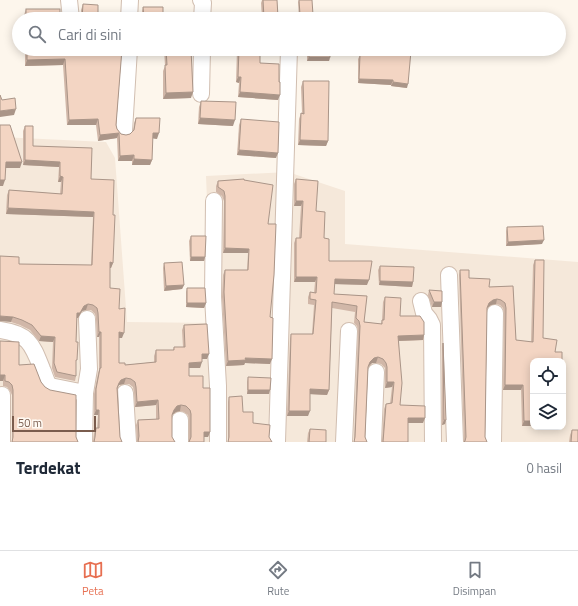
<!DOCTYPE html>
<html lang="id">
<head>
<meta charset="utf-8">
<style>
	:root { --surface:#fff; --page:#f2f2f3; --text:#1f2937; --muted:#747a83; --line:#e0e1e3; --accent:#e76f51 }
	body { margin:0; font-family:"Titillium Web",sans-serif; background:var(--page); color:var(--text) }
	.controls { position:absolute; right:12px; bottom:12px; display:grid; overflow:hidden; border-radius:8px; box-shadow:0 2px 10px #0003 }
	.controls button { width:36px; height:36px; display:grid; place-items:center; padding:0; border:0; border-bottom:1px solid var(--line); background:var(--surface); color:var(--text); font:20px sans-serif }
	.scale { position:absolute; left:12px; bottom:10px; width:84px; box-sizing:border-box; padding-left:4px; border:2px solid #7a5c4d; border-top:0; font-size:11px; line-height:14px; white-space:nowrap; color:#7a5c4d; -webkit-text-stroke:3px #fffaf3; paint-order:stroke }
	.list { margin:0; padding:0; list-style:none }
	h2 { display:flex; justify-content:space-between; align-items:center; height:52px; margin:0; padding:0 16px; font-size:17px }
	h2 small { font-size:13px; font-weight:400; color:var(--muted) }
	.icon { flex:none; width:22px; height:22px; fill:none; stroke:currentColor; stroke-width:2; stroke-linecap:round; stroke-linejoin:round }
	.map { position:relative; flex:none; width:578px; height:442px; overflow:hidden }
	.search { position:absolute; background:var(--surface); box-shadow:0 2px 10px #0003; left:12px; right:12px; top:12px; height:44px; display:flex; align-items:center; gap:10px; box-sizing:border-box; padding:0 14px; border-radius:22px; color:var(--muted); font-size:15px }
	.sheet { height:108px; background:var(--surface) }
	nav { display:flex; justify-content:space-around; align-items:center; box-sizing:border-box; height:56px; border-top:1px solid var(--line); background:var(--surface); font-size:11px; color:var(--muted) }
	nav a { display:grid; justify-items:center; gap:2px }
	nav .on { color:var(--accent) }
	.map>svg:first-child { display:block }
	.residential { fill:#f5e8da; fill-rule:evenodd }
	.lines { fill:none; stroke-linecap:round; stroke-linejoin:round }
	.minor-casing { stroke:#d1beb0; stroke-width:18 }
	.minor { stroke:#fff; stroke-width:16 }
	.wall { fill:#d1b7a8 }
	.shaded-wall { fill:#aa9588 }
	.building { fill:#f3d5c3; stroke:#aa9588 }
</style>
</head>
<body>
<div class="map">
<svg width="578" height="442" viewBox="0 0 578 442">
	<rect width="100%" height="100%" fill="#fdf6ec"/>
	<path class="residential" d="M 0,137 L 106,142 L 115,158 L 127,322 L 212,323 L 206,176 L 288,172 L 345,191 L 345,244 L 578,262 L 578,442 L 0,442 ZM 533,361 L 563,361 L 563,427 L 533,427 Z"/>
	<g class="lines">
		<defs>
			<g id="minor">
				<path d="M 69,0 L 71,19"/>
				<path d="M 201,0 L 203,3 L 202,19"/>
				<path d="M 129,19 L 130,0"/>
				<path d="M 201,94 L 202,49"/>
				<path d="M 124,131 L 129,49"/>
				<path d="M 214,201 L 213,297 L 218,386 L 218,442"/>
				<path d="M 449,275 L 455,442"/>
				<path d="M 421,301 L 424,313 L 429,319 L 432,325 L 433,442"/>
				<path d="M 0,330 C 29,334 32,344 42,369 C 45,375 45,381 50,386 L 85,393"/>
				<path d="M 125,393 L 128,442"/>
				<path d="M 2,395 L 2,442"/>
				<path d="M 180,420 L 180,442"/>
				<path d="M 84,442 L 85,393 L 89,369 L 87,319"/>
				<path d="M 277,442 L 289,49"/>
				<path d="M 344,442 L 349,331"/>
				<path d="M 373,442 L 376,372"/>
				<path d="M 493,442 L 495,313"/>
			</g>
		</defs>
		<use href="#minor" class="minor-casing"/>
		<use href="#minor" class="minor"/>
	</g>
	<g class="wall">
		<path d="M 262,0 L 277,0 L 278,17 L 262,18 L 261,3 Z"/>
		<path d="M 299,0 L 312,0 L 311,19 L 299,19 L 298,2 Z"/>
		<path d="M 83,4 L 98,19 L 81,19 L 81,10 Z"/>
		<path d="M 143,7 L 163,19 L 142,19 L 142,11 Z"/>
		<path d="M 26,9 L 60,19 L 24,19 L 24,15 Z"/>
		<path d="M 25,49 L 122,49 L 116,125 L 117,129 L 121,134 L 126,135 L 130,134 L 133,132 L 134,123 L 136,118 L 157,139 L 152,138 L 152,160 L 150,165 L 132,165 L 132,161 L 118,161 L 117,138 L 98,141 L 96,125 L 67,125 L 63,65 L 25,66 Z"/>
		<path d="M 164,49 L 191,49 L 191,98 L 163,99 L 163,71 L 165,66 Z"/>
		<path d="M 237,49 L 260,49 L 260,63 L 278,100 L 238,97 L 239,83 L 236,82 Z"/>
		<path d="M 307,49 L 330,49 L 330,57 L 329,61 L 307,61 Z"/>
		<path d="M 395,50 L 407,88 L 391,86 L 391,85 L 358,83 L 358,59 L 360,55 L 394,55 Z"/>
		<path d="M 303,81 L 328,141 L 326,146 L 298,145 L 299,119 L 301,113 L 302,113 L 301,87 Z"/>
		<path d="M 201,101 L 233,126 L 198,124 L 199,107 Z"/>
		<path d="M 241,119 L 276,158 L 237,155 L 239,125 Z"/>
		<path d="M 25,126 L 33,146 L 91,179 L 113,215 L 113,263 L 111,268 L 110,268 L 110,288 L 119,309 L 122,338 L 119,338 L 119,363 L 125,365 L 154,362 L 154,356 L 156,350 L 173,350 L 174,347 L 183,347 L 182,330 L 184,325 L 207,359 L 202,359 L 200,368 L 189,368 L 189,376 L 203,388 L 210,432 L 208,437 L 204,437 L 189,442 L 189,420 L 188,415 L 184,412 L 180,411 L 176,412 L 172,415 L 137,442 L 136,425 L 138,420 L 156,419 L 156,405 L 135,407 L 134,392 L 133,387 L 129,384 L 124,384 L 119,385 L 118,387 L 120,437 L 93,442 L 94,433 L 96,428 L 97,428 L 98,415 L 94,415 L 94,394 L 98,373 L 99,370 L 99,337 L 97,337 L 96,319 L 95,314 L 91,310 L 86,310 L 82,311 L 78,318 L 77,318 L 76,342 L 76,376 L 75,381 L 55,377 L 52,368 L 53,342 L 39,341 L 30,330 L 20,325 L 11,322 L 19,264 L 91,265 L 93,217 L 6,214 L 7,195 L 9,190 L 60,194 L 61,182 L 58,182 L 59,167 L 23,165 L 23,131 Z"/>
		<path d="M 296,179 L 316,211 L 324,238 L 329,261 L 367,285 L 334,284 L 334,294 L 367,296 L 364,322 L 381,324 L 382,320 L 383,302 L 385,297 L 400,316 L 424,335 L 423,340 L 399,341 L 400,405 L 423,423 L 408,423 L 408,442 L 382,442 L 384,409 L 386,404 L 390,404 L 392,387 L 385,388 L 385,368 L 381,364 L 376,363 L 372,363 L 368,367 L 365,437 L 354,442 L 358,331 L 357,326 L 354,323 L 355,312 L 332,308 L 329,390 L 327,395 L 310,394 L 308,416 L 287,416 L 290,339 L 291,334 L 312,334 L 314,305 L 308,304 L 308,297 L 310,292 L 314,293 L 315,282 L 294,282 L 294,243 L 296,238 L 299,238 L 301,206 L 294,206 L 294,184 Z"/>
		<path d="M 244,180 L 268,224 L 270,317 L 270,364 L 245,363 L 244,365 L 226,366 L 222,297 L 223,275 L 225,270 L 247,270 L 248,253 L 223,253 L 224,201 L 222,196 L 216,192 L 216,186 L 218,181 Z"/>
		<path d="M 507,227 L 542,244 L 506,246 L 506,231 Z"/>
		<path d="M 191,236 L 205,257 L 204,261 L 190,261 L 189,241 Z"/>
		<path d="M 535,260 L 533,361 L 533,426 L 522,426 L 521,390 L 503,390 L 504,313 L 503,308 L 500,305 L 496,304 L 491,305 L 487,308 L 485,437 L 464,442 L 459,275 L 460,270 L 469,278 L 489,287 L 513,286 L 516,340 L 531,342 L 533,265 Z"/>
		<path d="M 164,263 L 184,285 L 182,289 L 164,291 L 163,268 Z"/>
		<path d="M 380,266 L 413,282 L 412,287 L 379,285 L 378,270 Z"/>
		<path d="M 187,288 L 206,303 L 204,308 L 186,307 L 186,292 Z"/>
		<path d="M 429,290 L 441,307 L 432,307 L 428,295 Z"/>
		<path d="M 0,341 L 19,365 L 41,382 L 76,437 L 77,441 L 12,442 L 12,395 L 10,391 L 7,387 L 3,386 L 3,381 L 0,381 Z"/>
		<path d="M 443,343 L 445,424 L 442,425 L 442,347 Z"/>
		<path d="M 248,377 L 269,394 L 247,394 L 247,382 Z"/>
		<path d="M 229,397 L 253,423 L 269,437 L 228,442 L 228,402 Z"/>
		<path d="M 310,429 L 326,442 L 307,442 L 308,433 Z"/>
		<path d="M 572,430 L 578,442 L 569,442 L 570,435 Z"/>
	</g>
	<g class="shaded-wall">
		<path d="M 300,15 L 313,15 L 311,19 L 299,19 Z"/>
		<path d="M 309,57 L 330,57 L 329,61 L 307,61 Z"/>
		<path d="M 65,59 L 63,65 L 25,66 L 27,60 Z"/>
		<path d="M 238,77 L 241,77 L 239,83 L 236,82 Z"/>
		<path d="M 359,79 L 393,80 L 391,85 L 358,83 Z"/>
		<path d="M 393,82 L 408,84 L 407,88 L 391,86 Z"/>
		<path d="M 193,92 L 191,98 L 163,99 L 166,93 Z"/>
		<path d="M 240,92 L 280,95 L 278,100 L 238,97 Z"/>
		<path d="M 16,109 L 14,115 L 0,117 L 0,111 Z"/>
		<path d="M 200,118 L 235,120 L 233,126 L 198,124 Z"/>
		<path d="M 98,119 L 96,125 L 67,125 L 69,120 Z"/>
		<path d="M 119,133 L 117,138 L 98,141 L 100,135 Z"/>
		<path d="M 153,133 L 159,133 L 157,139 L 151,138 Z"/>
		<path d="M 300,140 L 328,141 L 326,146 L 298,145 Z"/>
		<path d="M 239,150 L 278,153 L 276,158 L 237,155 Z"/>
		<path d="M 134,155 L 132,161 L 118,161 L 120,156 Z"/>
		<path d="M 134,159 L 152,160 L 150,165 L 132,165 Z"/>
		<path d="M 25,160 L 60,162 L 59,167 L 23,165 Z"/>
		<path d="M 6,162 L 22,162 L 20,168 L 4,168 Z"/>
		<path d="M 60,176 L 63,177 L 61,182 L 58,182 Z"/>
		<path d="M 0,180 L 5,180 L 3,186 L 0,186 Z"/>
		<path d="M 296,201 L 303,201 L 301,206 L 294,206 Z"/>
		<path d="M 8,208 L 94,212 L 93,217 L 6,214 Z"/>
		<path d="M 544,240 L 542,244 L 506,246 L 508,242 Z"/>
		<path d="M 225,248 L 249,249 L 248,253 L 223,253 Z"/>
		<path d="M 191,257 L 205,257 L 204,261 L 190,261 Z"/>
		<path d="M 110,262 L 113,263 L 111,268 L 108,268 Z"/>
		<path d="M 296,277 L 317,277 L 315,282 L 294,282 Z"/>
		<path d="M 335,279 L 369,280 L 367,285 L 333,284 Z"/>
		<path d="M 380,281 L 413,282 L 412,287 L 379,285 Z"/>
		<path d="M 184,285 L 182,289 L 164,291 L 166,286 Z"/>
		<path d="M 497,299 L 496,304 L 491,305 L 487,308 L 489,303 L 493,300 Z"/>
		<path d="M 434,302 L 442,302 L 441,307 L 432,307 Z"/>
		<path d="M 187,303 L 206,303 L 204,308 L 186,307 Z"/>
		<path d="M 88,304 L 86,310 L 82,311 L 78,318 L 75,318 L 77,313 L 84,306 Z"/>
		<path d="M 0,316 L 13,317 L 11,322 L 0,321 Z"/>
		<path d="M 99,332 L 101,332 L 99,337 L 97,337 Z"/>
		<path d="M 119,332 L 124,333 L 122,338 L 117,338 Z"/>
		<path d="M 424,335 L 423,340 L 397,341 L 398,336 Z"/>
		<path d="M 41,336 L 55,337 L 53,342 L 39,341 Z"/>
		<path d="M 202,354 L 209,354 L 207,359 L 200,359 Z"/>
		<path d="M 378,357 L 376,363 L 372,363 L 368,367 L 370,362 L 374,358 Z"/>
		<path d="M 245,358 L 272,359 L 270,364 L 245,363 L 244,365 L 226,366 L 228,361 Z"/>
		<path d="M 202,362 L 200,368 L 187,368 L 189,363 Z"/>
		<path d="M 0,375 L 5,375 L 3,381 L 0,381 Z"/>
		<path d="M 126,378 L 124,384 L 119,385 L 117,388 L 119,383 L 121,380 Z"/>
		<path d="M 387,382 L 394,382 L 392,387 L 385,388 Z"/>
		<path d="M 505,385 L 523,385 L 521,390 L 503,390 Z"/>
		<path d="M 310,389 L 329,390 L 327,395 L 308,394 Z"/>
		<path d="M 248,390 L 270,390 L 269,394 L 247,394 Z"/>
		<path d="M 158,400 L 156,405 L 135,407 L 137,402 Z"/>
		<path d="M 181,405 L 180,411 L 176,412 L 172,415 L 174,410 L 177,406 Z"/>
		<path d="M 96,410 L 99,410 L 98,415 L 94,415 Z"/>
		<path d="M 289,411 L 310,411 L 308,416 L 287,416 Z"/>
		<path d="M 408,418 L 425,418 L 423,423 L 406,423 Z"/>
		<path d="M 444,420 L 446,420 L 445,424 L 442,425 Z"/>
		<path d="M 524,421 L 533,421 L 533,426 L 522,426 Z"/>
		<path d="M 204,432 L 210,432 L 208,437 L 202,437 Z"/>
	</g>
	<g class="building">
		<path d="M 263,0 L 277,0 L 278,17 L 287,16 L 287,19 L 250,19 L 250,18 L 264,18 Z"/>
		<path d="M 299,0 L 312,0 L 313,15 L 300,15 Z"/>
		<path d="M 83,4 L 98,5 L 98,19 L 82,19 Z"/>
		<path d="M 143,7 L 163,7 L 163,19 L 144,19 Z"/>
		<rect x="26" y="9" width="34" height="10"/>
		<path d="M 27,49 L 122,49 L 116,125 L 117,129 L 121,134 L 126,135 L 130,134 L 134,130 L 136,118 L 160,118 L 159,133 L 153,133 L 152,160 L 134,159 L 134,155 L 120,156 L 119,133 L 100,135 L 98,119 L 69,120 L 65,59 L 27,60 Z"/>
		<path d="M 166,49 L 191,49 L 193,92 L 166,93 L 165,65 L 167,65 Z"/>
		<path d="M 239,49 L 260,49 L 260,63 L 279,64 L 279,82 L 280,82 L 280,95 L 240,92 L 241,77 L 238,77 Z"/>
		<rect x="309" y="49" width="21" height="8"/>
		<path d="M 395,50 L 411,51 L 408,84 L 393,82 L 393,80 L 359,79 L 360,55 L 395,55 Z"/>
		<path d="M 303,81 L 329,81 L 328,141 L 300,140 L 301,113 L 304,114 Z"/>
		<path d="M 0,95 L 2,100 L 15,98 L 16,109 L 0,111 Z"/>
		<path d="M 201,101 L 236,102 L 235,120 L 200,118 Z"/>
		<path d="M 241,119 L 279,122 L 278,153 L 239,150 Z"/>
		<path d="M 0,125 L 10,125 L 22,162 L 6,162 L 5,180 L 0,180 Z"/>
		<path d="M 25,126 L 33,126 L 33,146 L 92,148 L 91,179 L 114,180 L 113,215 L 115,215 L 113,263 L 110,262 L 110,288 L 120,289 L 119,309 L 125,308 L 124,333 L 119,332 L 119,363 L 125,363 L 125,365 L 156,362 L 156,350 L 174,350 L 174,347 L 185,347 L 184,325 L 207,324 L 209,354 L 202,354 L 202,362 L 189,363 L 189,376 L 203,376 L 203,388 L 210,388 L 210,432 L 204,432 L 204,442 L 189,442 L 191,437 L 191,414 L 190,410 L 186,406 L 181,405 L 177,406 L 174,410 L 172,415 L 172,437 L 175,442 L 138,442 L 139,436 L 138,420 L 159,419 L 158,400 L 137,402 L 136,387 L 135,382 L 131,379 L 126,378 L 121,380 L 119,383 L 117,388 L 120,437 L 122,442 L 94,442 L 95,437 L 96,428 L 99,428 L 99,410 L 96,410 L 96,389 L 100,368 L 101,368 L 101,332 L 99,332 L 98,313 L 97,308 L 93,305 L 88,304 L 84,306 L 80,313 L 77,313 L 76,342 L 78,342 L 77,360 L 76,360 L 76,376 L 57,372 L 54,363 L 55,337 L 41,336 L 32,325 L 22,320 L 13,317 L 0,316 L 0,256 L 19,257 L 19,264 L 92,265 L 94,212 L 8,208 L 9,190 L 62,194 L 63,177 L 60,176 L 60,162 L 25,160 Z"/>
		<path d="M 244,179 L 244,180 L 273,185 L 268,224 L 276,224 L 274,275 L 270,317 L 273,318 L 272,359 L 245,358 L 246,360 L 228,361 L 224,292 L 225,270 L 248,270 L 249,249 L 225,248 L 225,196 L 224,191 L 218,187 L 218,181 Z"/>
		<path d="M 296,179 L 318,181 L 316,211 L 325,212 L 324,238 L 329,239 L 329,261 L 372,261 L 369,280 L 335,279 L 334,294 L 367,296 L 364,322 L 382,324 L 382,320 L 384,320 L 385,297 L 401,298 L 400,316 L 420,316 L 424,322 L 424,335 L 398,336 L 402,383 L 400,405 L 425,406 L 425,418 L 408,418 L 408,442 L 383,442 L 386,404 L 392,403 L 394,382 L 387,382 L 387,367 L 386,363 L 383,359 L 378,357 L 374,358 L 370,362 L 368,367 L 365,437 L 367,442 L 354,442 L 355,437 L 360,326 L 359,321 L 356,318 L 357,306 L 332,302 L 329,390 L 310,389 L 310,411 L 289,411 L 291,334 L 313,334 L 316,300 L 310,299 L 310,292 L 316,293 L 317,277 L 296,277 L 296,238 L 301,238 L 303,201 L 296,201 Z"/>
		<path d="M 543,226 L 544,240 L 508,242 L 507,227 Z"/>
		<path d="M 191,236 L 206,236 L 205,257 L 191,257 Z"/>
		<path d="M 535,260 L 544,260 L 543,338 L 557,340 L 555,352 L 562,352 L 562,361 L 533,361 L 533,421 L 524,421 L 523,385 L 505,385 L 506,308 L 505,303 L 501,300 L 497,299 L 493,300 L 489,303 L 487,308 L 485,437 L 487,442 L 464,442 L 465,441 L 466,437 L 460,270 L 469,270 L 469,278 L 490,279 L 489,287 L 513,286 L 516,340 L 533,342 Z"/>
		<path d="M 182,262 L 184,285 L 166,286 L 164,263 Z"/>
		<path d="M 380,266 L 414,267 L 413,282 L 380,281 Z"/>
		<path d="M 187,288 L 205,288 L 206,303 L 187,303 Z"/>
		<path d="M 429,290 L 442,291 L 442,302 L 434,302 Z"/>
		<path d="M 0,341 L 19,342 L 19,365 L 34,364 L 41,382 L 45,387 L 50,390 L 76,395 L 76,437 L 78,442 L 12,442 L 13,437 L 13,390 L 12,385 L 9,382 L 5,381 L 5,375 L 0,375 Z"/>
		<path d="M 443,343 L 446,420 L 444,420 Z"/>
		<path d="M 248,377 L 271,378 L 270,390 L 248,390 Z"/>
		<path d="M 242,396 L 243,412 L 253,412 L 253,423 L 270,425 L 269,437 L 272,442 L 228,442 L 229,437 L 229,397 Z"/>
		<path d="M 310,429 L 326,430 L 326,442 L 309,442 Z"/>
		<path d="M 572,430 L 578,430 L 578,442 L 571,442 Z"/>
	</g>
</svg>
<div class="controls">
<button><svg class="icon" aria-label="locate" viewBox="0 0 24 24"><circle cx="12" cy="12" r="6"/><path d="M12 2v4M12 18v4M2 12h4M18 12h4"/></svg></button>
<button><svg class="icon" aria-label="layers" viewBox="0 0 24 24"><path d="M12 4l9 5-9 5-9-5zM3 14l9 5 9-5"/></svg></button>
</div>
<div class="scale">50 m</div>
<div class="search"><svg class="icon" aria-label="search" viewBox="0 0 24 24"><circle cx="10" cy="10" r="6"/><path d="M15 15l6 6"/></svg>Cari di sini</div>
</div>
<section class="sheet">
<h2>Terdekat<small>0 hasil</small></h2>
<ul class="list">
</ul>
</section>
<nav>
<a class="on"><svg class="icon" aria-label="map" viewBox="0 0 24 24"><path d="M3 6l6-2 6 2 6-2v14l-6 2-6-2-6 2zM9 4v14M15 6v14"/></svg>Peta</a>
<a><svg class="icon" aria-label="directions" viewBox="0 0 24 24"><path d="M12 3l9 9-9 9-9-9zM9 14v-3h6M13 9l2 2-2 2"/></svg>Rute</a>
<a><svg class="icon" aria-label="saved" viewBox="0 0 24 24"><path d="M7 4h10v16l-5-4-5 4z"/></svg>Disimpan</a>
</nav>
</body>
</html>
